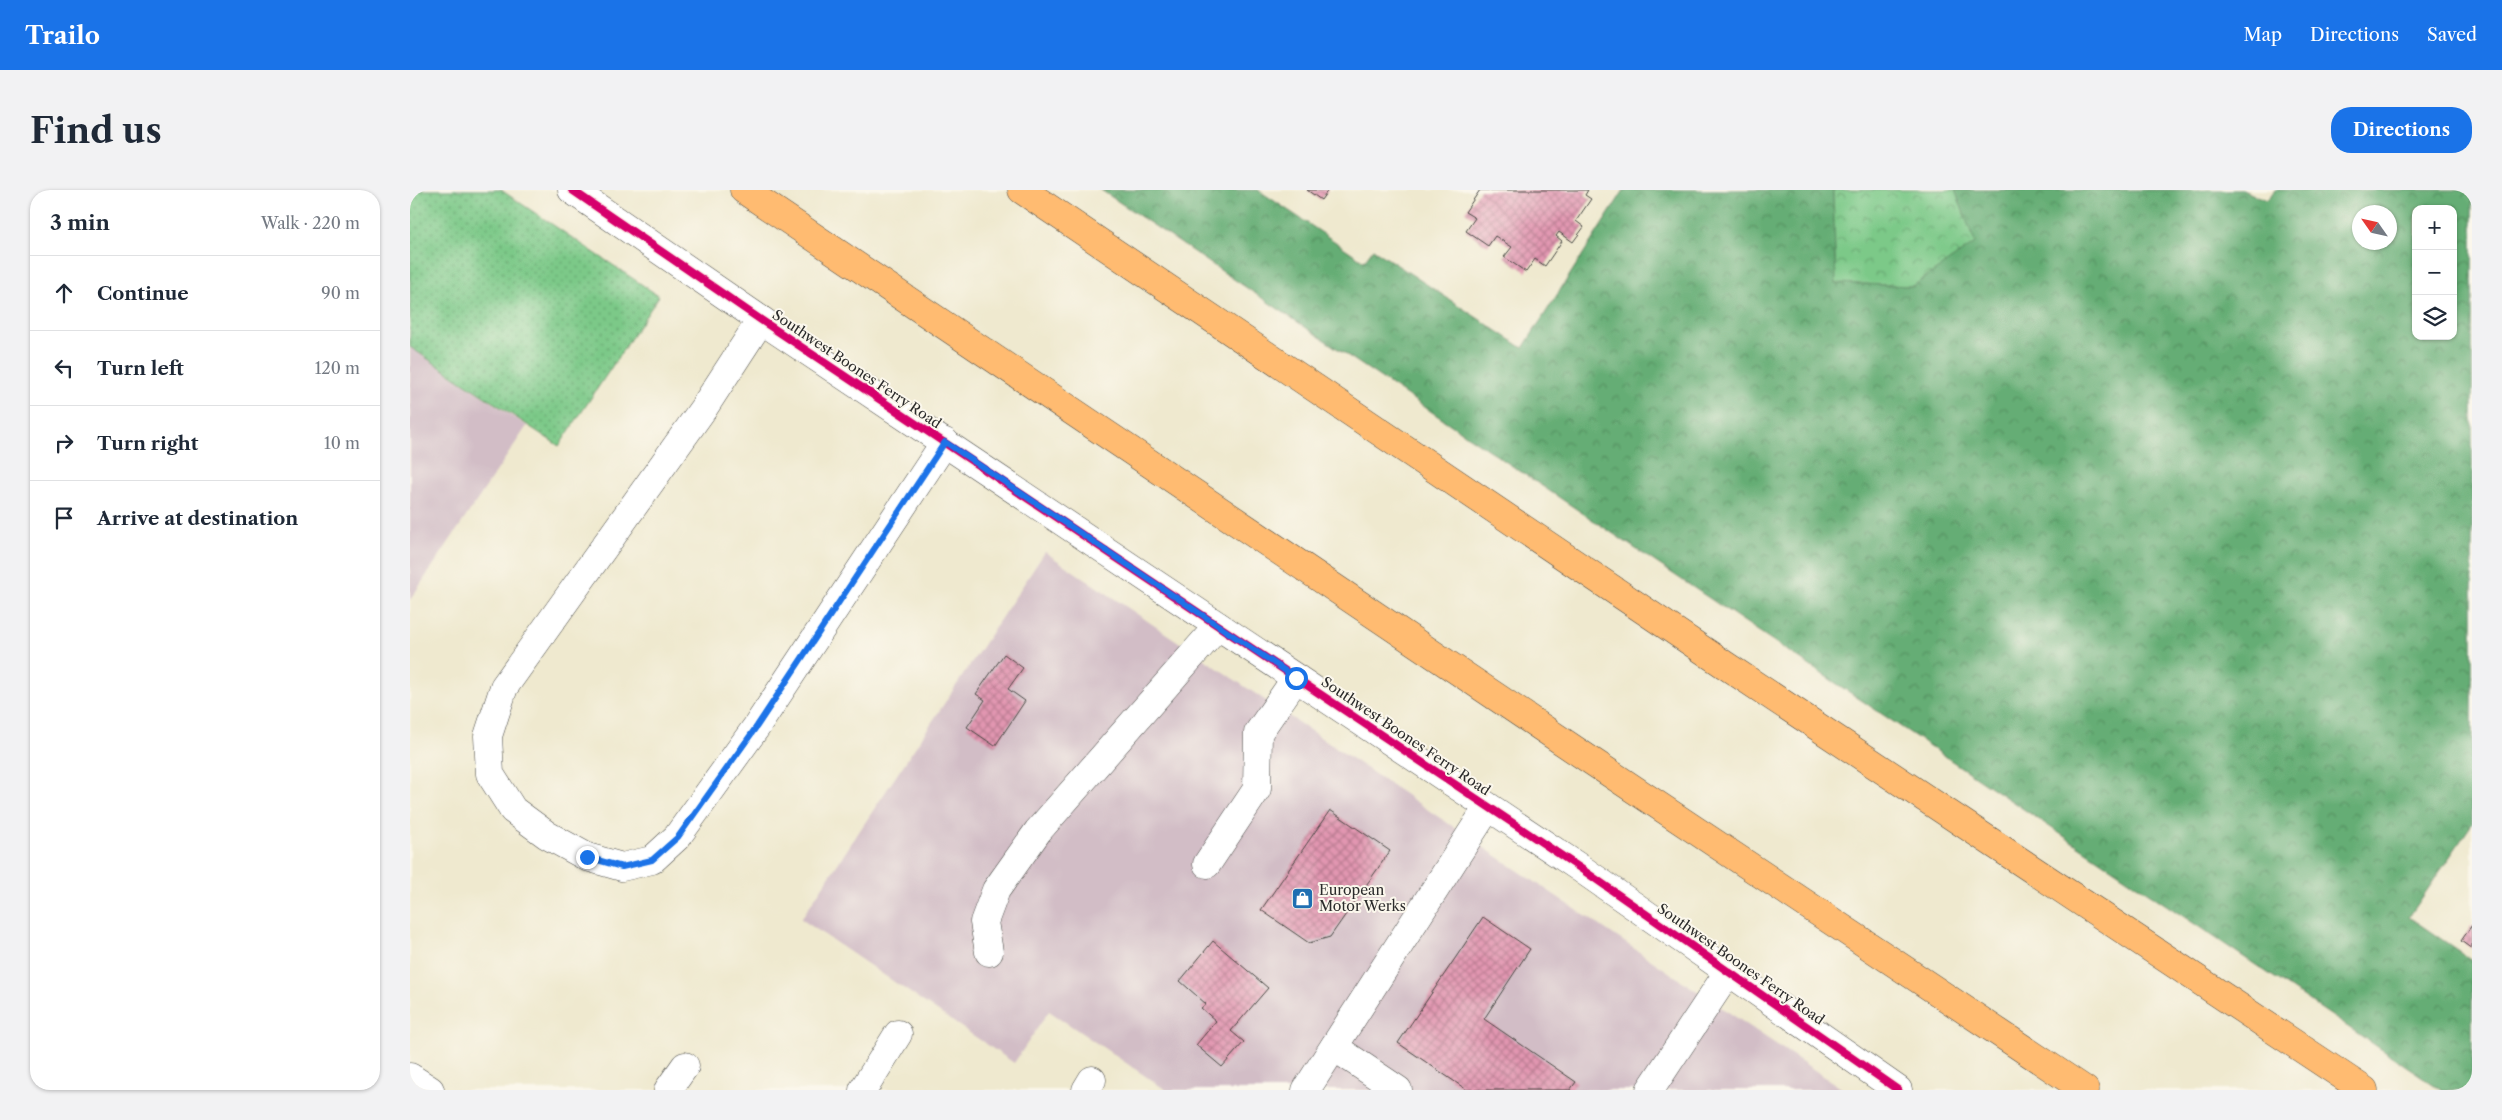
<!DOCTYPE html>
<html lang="en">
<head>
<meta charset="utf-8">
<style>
	:root { --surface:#fff; --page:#f2f2f3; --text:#1f2937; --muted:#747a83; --line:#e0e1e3; --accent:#1a73e8 }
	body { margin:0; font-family:"Libre Caslon Text",serif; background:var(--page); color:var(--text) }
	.controls { position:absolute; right:15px; top:15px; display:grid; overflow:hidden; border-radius:10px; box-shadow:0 1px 4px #0004 }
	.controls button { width:45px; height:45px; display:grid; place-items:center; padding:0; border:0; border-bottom:1px solid var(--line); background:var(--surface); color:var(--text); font:25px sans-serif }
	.compass { position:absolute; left:1942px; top:15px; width:45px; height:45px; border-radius:50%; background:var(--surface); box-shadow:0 1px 4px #0004; rotate:304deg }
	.stop { position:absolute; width:15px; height:15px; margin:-11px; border:4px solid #1a73e8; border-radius:50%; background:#fff }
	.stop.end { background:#1a73e8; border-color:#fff; box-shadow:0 1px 5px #0008 }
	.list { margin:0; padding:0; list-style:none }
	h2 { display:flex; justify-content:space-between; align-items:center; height:65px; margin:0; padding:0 20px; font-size:21px }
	h2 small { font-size:16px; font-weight:400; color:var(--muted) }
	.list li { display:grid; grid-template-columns:32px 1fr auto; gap:15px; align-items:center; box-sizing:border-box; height:75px; padding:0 20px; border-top:1px solid var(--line) }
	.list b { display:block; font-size:19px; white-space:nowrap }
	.list em { font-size:16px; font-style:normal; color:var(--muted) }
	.icon { flex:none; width:28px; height:28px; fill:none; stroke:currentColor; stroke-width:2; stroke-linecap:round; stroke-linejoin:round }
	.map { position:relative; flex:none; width:2062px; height:900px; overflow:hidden; border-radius:20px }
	header { display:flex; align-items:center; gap:30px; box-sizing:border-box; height:70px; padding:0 25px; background:var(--accent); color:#fff }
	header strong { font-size:24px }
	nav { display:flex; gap:28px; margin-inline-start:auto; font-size:18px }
	.intro { display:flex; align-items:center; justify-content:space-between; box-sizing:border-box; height:120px; padding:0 30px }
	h1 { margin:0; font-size:35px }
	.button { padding:12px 22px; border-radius:20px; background:var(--accent); color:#fff; font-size:18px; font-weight:700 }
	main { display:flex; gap:30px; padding:0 30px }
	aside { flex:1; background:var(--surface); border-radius:20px; box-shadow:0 1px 4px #0004 }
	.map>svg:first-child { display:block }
	.industrial { fill:#d2bdc6 }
	.grass { fill:url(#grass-dots); stroke:#547a5a }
	.forest { fill:url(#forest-crowns); stroke:#486c50; fill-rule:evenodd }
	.park { fill:url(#park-crowns); stroke:#547a5a }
	.building { fill:url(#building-cross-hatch) }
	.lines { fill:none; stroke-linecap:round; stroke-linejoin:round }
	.minor-casing { stroke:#484844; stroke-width:29 }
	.highway-casing { stroke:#484844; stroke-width:29 }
	.minor { stroke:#fff; stroke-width:28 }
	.highway { stroke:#ffbb71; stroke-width:28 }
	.cycleway-casing { stroke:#fbf7ec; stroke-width:11 }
	.cycleway { stroke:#d6006c; stroke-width:8 }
	.route { stroke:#1a73e8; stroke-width:6 }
	.labels { text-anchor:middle; stroke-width:4; stroke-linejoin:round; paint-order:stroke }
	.street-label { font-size:14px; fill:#2b2b2b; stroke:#fbf7ec }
	.poi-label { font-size:14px; fill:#2b2b2b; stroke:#fbf7ec; text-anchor:start }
</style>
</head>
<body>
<header>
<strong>Trailo</strong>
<nav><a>Map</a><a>Directions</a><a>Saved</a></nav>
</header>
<div class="intro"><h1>Find us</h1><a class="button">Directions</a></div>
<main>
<aside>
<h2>3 min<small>Walk · 220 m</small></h2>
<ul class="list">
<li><svg class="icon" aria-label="ahead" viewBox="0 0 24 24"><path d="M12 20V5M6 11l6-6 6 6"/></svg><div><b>Continue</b></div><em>90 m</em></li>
<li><svg class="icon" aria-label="left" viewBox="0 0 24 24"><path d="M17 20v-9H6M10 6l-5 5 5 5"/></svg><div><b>Turn left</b></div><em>120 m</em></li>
<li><svg class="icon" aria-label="right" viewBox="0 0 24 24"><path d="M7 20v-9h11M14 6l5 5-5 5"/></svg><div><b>Turn right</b></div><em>10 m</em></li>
<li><svg class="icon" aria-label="arrive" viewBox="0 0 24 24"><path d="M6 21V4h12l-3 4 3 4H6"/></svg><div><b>Arrive at destination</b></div></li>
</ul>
</aside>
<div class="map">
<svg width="2062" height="900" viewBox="0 0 2062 900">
	<defs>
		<pattern id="grass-dots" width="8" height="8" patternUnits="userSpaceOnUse" patternTransform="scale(1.25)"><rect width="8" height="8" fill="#7cc988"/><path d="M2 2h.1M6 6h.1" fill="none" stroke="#66a36f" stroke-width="1.8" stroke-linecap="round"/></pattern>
		<pattern id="forest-crowns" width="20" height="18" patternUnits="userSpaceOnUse" patternTransform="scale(1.25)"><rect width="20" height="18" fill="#65ad74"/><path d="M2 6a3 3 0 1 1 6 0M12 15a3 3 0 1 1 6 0" fill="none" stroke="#538d5f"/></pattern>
		<pattern id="park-crowns" width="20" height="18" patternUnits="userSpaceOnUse" patternTransform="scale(1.25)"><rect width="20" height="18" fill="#7cc988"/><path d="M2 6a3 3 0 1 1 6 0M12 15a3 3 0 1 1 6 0" fill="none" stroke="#66a36f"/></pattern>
		<pattern id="building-cross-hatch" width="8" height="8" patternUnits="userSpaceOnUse" patternTransform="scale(1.25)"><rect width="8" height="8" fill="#e296b1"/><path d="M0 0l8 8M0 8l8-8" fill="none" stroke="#b77b90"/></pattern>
	</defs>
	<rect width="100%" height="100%" fill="#fbf7ec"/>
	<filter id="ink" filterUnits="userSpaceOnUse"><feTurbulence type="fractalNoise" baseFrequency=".02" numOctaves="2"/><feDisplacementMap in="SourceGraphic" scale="10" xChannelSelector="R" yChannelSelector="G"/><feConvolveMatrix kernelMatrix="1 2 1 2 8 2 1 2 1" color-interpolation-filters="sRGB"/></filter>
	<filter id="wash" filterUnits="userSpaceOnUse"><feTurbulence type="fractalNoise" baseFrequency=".0096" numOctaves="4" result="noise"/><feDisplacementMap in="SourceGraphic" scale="20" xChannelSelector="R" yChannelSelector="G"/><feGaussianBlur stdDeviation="1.12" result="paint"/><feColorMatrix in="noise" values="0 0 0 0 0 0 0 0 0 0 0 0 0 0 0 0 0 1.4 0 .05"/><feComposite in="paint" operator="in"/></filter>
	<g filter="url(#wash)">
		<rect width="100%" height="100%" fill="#efe9cf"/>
		<g class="industrial">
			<path d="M 0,157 L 117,236 L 0,410 Z"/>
			<path d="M 635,362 L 1434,900 L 756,900 L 639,821 L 604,873 L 391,729 Z"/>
		</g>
		<path class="grass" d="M 0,0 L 91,0 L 249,106 L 149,256 L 0,157 Z"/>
		<path class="forest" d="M 691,0 L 848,0 L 954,71 L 963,59 L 1113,158 L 1214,0 L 1423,0 L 1426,93 L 1503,96 L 1564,53 L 1545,0 L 1832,0 L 1857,10 L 1865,0 L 2062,0 L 2062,634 L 1999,727 L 2062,770 L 2062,900 L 2032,900 ZM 2006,19 L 2043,19 L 2043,146 L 2006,146 ZM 1950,22 L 1980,22 L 1980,52 L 1950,52 Z"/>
		<path class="park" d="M 1423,0 L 1545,0 L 1565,53 L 1503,96 L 1426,93 Z"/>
		<g id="blocks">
			<g class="building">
				<path d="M 897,0 L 918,0 L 911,10 Z"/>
				<path d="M 1070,0 L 1178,0 L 1175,5 L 1181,9 L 1166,31 L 1174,37 L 1163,52 L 1149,42 L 1146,46 L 1152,51 L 1135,76 L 1125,69 L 1116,82 L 1094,67 L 1102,57 L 1085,46 L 1078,56 L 1056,41 L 1065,28 L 1055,22 Z"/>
				<path d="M 594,464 L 613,478 L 598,499 L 615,511 L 585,556 L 557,537 L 575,510 L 566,504 Z"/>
				<path d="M 920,620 L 980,661 L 920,747 L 899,753 L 851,720 Z"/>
				<path d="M 1073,727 L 1120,759 L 1074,829 L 1166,892 L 1160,900 L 1057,900 L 988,853 Z"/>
				<path d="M 2062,735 L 2062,759 L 2051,751 Z"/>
				<path d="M 803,751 L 858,798 L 821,841 L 834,852 L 812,877 L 786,855 L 806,831 L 791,818 L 796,814 L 770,791 Z"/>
			</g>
		</g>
	</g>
	<g filter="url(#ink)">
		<use href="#blocks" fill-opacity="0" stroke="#484844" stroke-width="1"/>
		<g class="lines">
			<defs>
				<g id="minor">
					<path d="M 162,0 L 351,130 L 1170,678 L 1488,900"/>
					<path d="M 351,130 L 293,219 L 94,497 L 78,546 L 80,584 L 103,620 L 137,645 L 177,667 L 212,677 L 242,670 L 267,647 L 347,536 L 535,252"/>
					<path d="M 797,674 L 847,599 L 848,543 L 886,488"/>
					<path d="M 579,762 L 574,732 L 586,700 L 628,641 L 808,436"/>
					<path d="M 924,857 L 988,900"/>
					<path d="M 0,887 L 20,900"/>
					<path d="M 258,900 L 275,876"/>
					<path d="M 453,900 L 488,844"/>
					<path d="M 676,900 L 682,890"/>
					<path d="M 896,900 L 1078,617"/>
					<path d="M 1240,900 L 1319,781"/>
				</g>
				<g id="highway">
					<path d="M 334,0 L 1180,570 L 1675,900"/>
					<path d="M 612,0 L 1315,475 L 1954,900"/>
				</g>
			</defs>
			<use href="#minor" class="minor-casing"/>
			<use href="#highway" class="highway-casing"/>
			<use href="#minor" class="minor"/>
			<use href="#highway" class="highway"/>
			<defs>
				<path id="cycleway" d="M 162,0 L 351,130 L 1170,678 L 1488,900"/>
			</defs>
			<use href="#cycleway" class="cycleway-casing"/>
			<use href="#cycleway" class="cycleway"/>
		</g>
	</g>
	<g class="lines" filter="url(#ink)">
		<path class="route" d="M 177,667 L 212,677 L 242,670 L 268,647 L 347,536 L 535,252 L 886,488"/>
	</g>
	<defs>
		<symbol id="shop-square" viewBox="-11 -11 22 22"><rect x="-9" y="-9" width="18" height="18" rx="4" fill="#1f6fb2" stroke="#fbf7ec"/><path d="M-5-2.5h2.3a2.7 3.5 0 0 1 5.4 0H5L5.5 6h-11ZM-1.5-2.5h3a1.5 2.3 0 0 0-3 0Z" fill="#fff"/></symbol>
	</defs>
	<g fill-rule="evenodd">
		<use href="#shop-square" x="880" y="696" width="25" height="25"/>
	</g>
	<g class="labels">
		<g class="street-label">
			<text transform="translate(447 179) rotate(34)" y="5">Southwest Boones Ferry Road</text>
			<text transform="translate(996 546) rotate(34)" y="5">Southwest Boones Ferry Road</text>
			<text transform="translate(1331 774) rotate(35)" y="5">Southwest Boones Ferry Road</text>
		</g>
		<g class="poi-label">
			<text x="909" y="705">European<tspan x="909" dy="16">Motor Werks</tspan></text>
		</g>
	</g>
</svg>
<div class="controls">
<button>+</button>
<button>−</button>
<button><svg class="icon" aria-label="layers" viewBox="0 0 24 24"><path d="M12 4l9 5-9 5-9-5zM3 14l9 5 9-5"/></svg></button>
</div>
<svg class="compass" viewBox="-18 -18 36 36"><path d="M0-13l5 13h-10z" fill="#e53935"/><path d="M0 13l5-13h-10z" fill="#747a83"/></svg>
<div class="stop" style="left:886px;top:488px"></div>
<div class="stop end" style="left:177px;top:667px"></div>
</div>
</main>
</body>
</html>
